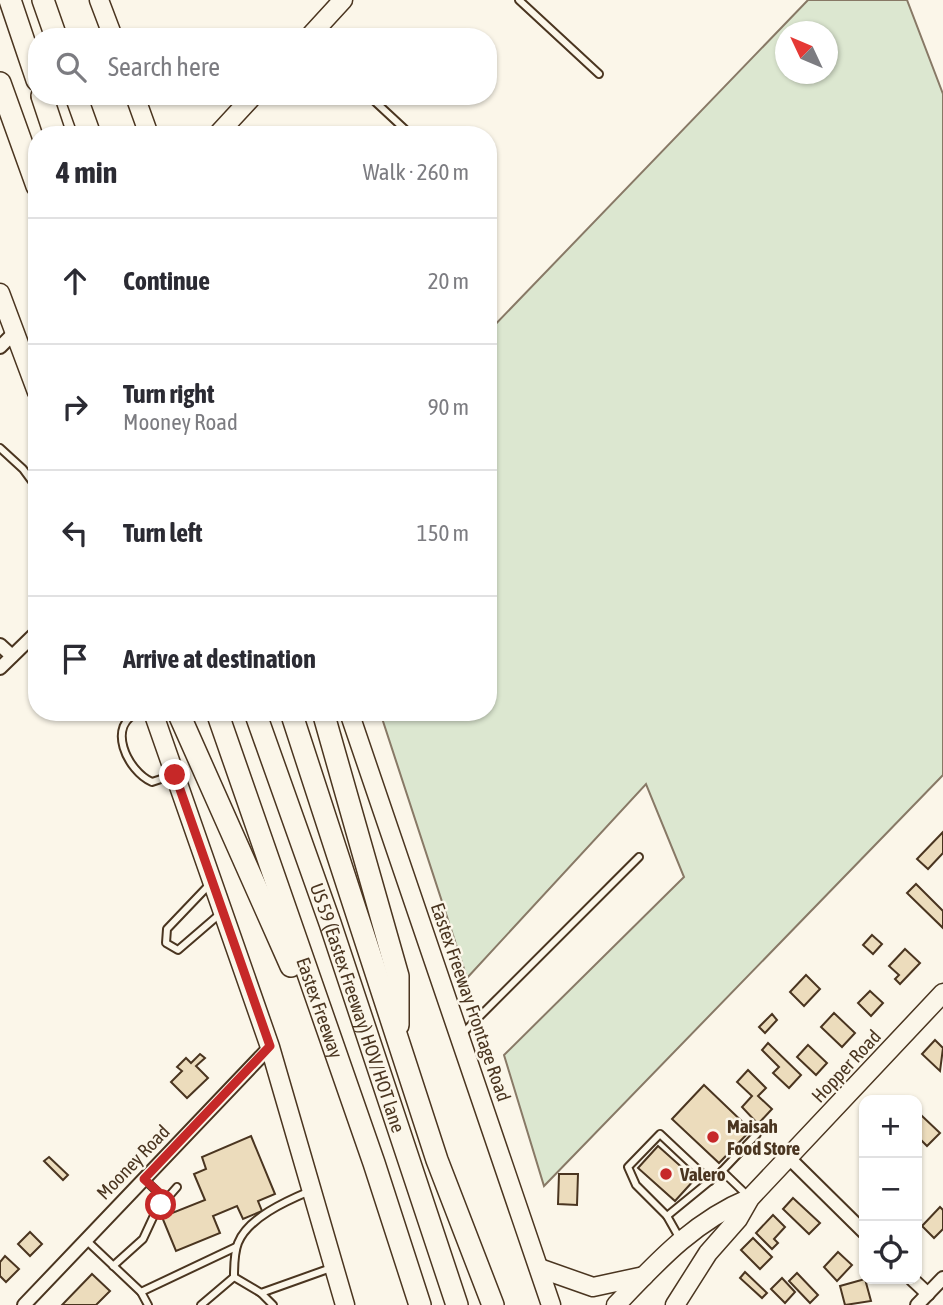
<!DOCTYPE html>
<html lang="en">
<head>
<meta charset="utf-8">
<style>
	:root { --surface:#fff; --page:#f2f2f3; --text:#2b2b33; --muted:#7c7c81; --line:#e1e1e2 }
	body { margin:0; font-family:"Asap Condensed",sans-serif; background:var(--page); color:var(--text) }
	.controls { position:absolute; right:21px; bottom:21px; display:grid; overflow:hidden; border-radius:14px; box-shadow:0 2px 5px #0004 }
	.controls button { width:63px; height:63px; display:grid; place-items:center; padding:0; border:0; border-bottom:2px solid var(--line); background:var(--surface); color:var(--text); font:35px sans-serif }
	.compass { position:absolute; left:775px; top:21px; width:63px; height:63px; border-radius:50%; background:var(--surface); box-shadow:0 2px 5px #0004; rotate:314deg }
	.stop { position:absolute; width:21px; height:21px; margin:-16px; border:5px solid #c62828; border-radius:50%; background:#fff }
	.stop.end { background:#c62828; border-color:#fff; box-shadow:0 2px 7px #0008 }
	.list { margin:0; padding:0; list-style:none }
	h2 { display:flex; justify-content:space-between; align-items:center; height:91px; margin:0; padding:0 28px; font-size:30px }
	h2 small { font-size:23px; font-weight:400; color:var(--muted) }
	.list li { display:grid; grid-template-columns:46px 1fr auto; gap:21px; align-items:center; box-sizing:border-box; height:126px; padding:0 28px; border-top:2px solid var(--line) }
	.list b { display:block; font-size:26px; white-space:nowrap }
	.list p { margin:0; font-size:23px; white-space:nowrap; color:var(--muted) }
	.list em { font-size:23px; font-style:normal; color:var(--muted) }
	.icon { flex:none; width:38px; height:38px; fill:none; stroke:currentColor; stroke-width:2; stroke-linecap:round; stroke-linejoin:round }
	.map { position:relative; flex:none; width:943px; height:1305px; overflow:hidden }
	.search { position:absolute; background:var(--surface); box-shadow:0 2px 5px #0004; left:28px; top:28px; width:469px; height:77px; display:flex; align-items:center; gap:18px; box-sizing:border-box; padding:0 24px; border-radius:28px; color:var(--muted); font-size:26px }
	.panel { position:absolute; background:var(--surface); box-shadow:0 2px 5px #0004; left:28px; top:126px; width:469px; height:595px; border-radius:28px }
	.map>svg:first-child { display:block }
	.green { fill:#dce7d0; stroke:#887966; stroke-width:2; fill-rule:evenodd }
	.building { fill:#ecdcbc; stroke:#4a3520; stroke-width:2 }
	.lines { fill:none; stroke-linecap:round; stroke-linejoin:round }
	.lane-casing { stroke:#4a3520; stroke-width:10 }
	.street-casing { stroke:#4a3520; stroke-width:16 }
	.secondary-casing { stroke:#4a3520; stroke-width:21 }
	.highway-casing { stroke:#4a3520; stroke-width:24 }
	.lane { stroke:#fbf6e9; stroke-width:6 }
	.street { stroke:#fbf6e9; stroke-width:12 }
	.secondary { stroke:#fbf6e9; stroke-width:18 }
	.highway { stroke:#fbf6e9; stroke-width:21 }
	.route { stroke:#c62828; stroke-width:9 }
	.poi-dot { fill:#c62828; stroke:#fbf6e9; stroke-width:2.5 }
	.labels { text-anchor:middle; stroke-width:5; stroke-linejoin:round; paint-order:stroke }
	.street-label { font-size:19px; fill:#4a3520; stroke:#fbf6e9 }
	.poi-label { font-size:19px; font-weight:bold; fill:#4a3520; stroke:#fbf6e9; text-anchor:start }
</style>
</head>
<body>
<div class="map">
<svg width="943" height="1305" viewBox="0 0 943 1305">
	<rect width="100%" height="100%" fill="#fbf6e9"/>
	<path class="green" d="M 808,0 L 907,0 L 943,94 L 943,775 L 544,1186 L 504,1055 L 684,877 L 646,784 L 467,978 L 380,712 L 488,712 L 488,332 ZM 786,32 L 828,32 L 828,74 L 786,74 Z"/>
	<g class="building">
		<path d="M 943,832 L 943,853 L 928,869 L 917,859 Z"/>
		<path d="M 916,884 L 943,911 L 943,928 L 907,893 Z"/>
		<path d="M 872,935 L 882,944 L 873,954 L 863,945 Z"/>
		<path d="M 905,949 L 920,963 L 900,984 L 895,979 L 899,975 L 889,966 Z"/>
		<path d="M 806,975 L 820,989 L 804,1006 L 790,992 Z"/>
		<path d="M 870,991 L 883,1003 L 871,1016 L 858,1003 Z"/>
		<path d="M 834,1013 L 855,1033 L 842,1047 L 821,1027 Z"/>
		<path d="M 772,1014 L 777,1020 L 765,1033 L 759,1027 Z"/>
		<path d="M 935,1040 L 943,1048 L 940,1071 L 922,1054 Z"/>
		<path d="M 768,1043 L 801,1075 L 789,1088 L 773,1073 L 779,1067 L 762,1050 Z"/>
		<path d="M 808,1045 L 827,1063 L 816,1075 L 797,1057 Z"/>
		<path d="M 200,1054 L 205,1058 L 196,1066 L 208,1078 L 187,1098 L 171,1082 L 182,1071 L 177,1067 L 186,1058 L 191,1063 Z"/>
		<path d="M 748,1070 L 766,1088 L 758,1096 L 772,1109 L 758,1124 L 742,1107 L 752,1096 L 737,1082 Z"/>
		<path d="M 704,1085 L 751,1130 L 719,1163 L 672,1119 Z"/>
		<path d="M 922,1116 L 940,1133 L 927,1146 L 917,1136 L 917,1121 Z"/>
		<path d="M 251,1136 L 275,1194 L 258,1201 L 262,1211 L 243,1219 L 237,1206 L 213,1216 L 220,1233 L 176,1251 L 162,1217 L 205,1200 L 194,1174 L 206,1169 L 202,1157 Z"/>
		<path d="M 658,1146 L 695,1179 L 675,1201 L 638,1168 Z"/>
		<path d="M 49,1157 L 68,1175 L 63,1180 L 44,1161 Z"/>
		<path d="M 559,1174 L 578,1174 L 577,1205 L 558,1204 Z"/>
		<path d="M 793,1198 L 820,1223 L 809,1234 L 783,1209 Z"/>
		<path d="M 940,1207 L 943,1210 L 943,1229 L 934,1238 L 922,1226 Z"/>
		<path d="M 773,1215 L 785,1227 L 774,1239 L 778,1243 L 772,1249 L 756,1233 Z"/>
		<path d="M 30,1232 L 42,1244 L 30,1256 L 18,1244 Z"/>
		<path d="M 753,1238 L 772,1257 L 760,1269 L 741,1250 Z"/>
		<path d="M 838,1252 L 852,1265 L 837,1281 L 824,1267 Z"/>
		<path d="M 5,1256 L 19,1269 L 6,1282 L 0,1276 L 0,1262 Z"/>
		<path d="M 745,1272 L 767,1293 L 762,1298 L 740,1278 Z"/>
		<path d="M 797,1273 L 818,1295 L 810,1303 L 789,1281 Z"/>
		<path d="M 92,1274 L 110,1291 L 96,1305 L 62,1305 Z"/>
		<path d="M 782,1278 L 795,1292 L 785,1303 L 771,1289 Z"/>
		<path d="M 865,1279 L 871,1301 L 845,1305 L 840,1286 Z"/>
	</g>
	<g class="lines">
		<defs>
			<g id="lane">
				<path d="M 519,0 L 599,74"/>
				<path d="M 369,96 L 411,135"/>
				<path d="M 0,448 L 23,469 L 37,488"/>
				<path d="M 140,712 C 105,724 127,771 152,782 L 173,775"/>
				<path d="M 209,885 L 167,929 L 166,943 L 178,950 L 221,913"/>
				<path d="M 462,1034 L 639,857"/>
				<path d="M 722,1171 L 757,1134"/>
				<path d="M 144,1179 L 165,1199"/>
				<path d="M 310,1191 C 286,1201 248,1218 238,1243 C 234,1253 234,1266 234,1277 L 261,1293 L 331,1268"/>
				<path d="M 667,1216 L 636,1185 L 628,1167 L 660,1134 L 710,1181"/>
				<path d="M 680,1239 L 667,1216 L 722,1171 L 749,1197"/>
				<path d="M 86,1240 L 141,1292 L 236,1247"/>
				<path d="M 113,1266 L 143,1239 L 156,1211 L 177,1187"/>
				<path d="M 141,1292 L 148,1305"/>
				<path d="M 261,1293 L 273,1305"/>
				<path d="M 201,1305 L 234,1277"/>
			</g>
			<g id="street">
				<path d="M 0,347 L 15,332"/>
				<path d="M 0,645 L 12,656"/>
				<path d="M 0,668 L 37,632"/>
				<path d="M 788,1157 L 864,1232"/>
				<path d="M 912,1279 L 928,1294"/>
				<path d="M 24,1305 L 270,1047"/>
				<path d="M 917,1305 L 943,1278"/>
			</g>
			<g id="secondary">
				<path d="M 99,0 L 113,37"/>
				<path d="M 309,37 L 343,0"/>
				<path d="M 135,96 L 149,135"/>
				<path d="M 217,135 L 253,96"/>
				<path d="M 0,293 L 37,392"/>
				<path d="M 153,712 L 270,1047 L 345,1305"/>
				<path d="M 349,712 L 551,1305"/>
				<path d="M 539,1268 L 593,1287 L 644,1276"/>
				<path d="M 616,1305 C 657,1262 694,1221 750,1198"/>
				<path d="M 675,1305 L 708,1253 L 738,1219 L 750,1198 L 943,993"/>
			</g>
			<g id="highway">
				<path d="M 10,0 L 37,80"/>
				<path d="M 43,0 L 56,37"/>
				<path d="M 0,83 L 37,186"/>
				<path d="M 42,96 L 55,135"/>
				<path d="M 76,96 L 90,135"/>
				<path d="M 178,712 L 291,966"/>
				<path id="s1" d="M 217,712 L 374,1163 L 420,1305"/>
				<path id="s2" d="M 255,712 L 330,923 L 457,1305"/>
				<path d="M 291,712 L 437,1160 L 493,1305"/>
				<path d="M 323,712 L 398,976 L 398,1025"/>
			</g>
		</defs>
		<use href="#lane" class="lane-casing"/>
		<use href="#street" class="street-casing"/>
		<use href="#secondary" class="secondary-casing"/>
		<use href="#highway" class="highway-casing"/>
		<use href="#lane" class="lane"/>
		<use href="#street" class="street"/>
		<use href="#secondary" class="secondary"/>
		<use href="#highway" class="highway"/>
	</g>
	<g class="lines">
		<path class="route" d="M 161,1205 L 166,1199 L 144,1179 L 270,1046 L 175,775"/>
	</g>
	<g class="poi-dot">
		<circle cx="713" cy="1137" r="7"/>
		<circle cx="666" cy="1174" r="7"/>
	</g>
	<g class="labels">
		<g class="street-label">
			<text transform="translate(471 1002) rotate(71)" y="7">Eastex Freeway Frontage Road</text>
			<text dy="7" stroke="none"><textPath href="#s1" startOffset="313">Eastex Freeway</textPath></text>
			<text dy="7" stroke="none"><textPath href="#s2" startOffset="313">US 59 (Eastex Freeway) HOV/HOT lane</textPath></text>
			<text transform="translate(846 1066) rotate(-47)" y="7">Hopper Road</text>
			<text transform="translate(133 1162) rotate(-46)" y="7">Mooney Road</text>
		</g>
		<g class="poi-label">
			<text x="727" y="1133">Maisah<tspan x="727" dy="22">Food Store</tspan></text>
			<text x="680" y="1181">Valero</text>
		</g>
	</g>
</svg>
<div class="controls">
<button>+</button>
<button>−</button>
<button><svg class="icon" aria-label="locate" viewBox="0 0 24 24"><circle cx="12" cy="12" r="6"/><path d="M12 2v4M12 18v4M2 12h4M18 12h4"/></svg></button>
</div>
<svg class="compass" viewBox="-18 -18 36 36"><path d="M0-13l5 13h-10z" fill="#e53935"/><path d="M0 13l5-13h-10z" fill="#7c7c81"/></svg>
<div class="stop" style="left:161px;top:1205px"></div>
<div class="stop end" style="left:175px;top:775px"></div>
<div class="search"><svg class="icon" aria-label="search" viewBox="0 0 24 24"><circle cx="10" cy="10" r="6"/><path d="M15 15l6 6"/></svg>Search here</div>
<section class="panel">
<h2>4 min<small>Walk · 260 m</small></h2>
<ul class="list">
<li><svg class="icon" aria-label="ahead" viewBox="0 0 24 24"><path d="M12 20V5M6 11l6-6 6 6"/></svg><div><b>Continue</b></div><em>20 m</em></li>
<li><svg class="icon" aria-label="right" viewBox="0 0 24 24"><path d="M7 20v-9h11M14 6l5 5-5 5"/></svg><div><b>Turn right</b><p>Mooney Road</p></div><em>90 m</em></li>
<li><svg class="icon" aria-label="left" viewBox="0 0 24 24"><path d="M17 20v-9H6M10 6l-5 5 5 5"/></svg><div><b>Turn left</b></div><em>150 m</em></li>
<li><svg class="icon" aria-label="arrive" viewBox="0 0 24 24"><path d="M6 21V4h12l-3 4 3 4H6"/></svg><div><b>Arrive at destination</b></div></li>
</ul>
</section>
</div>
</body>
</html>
